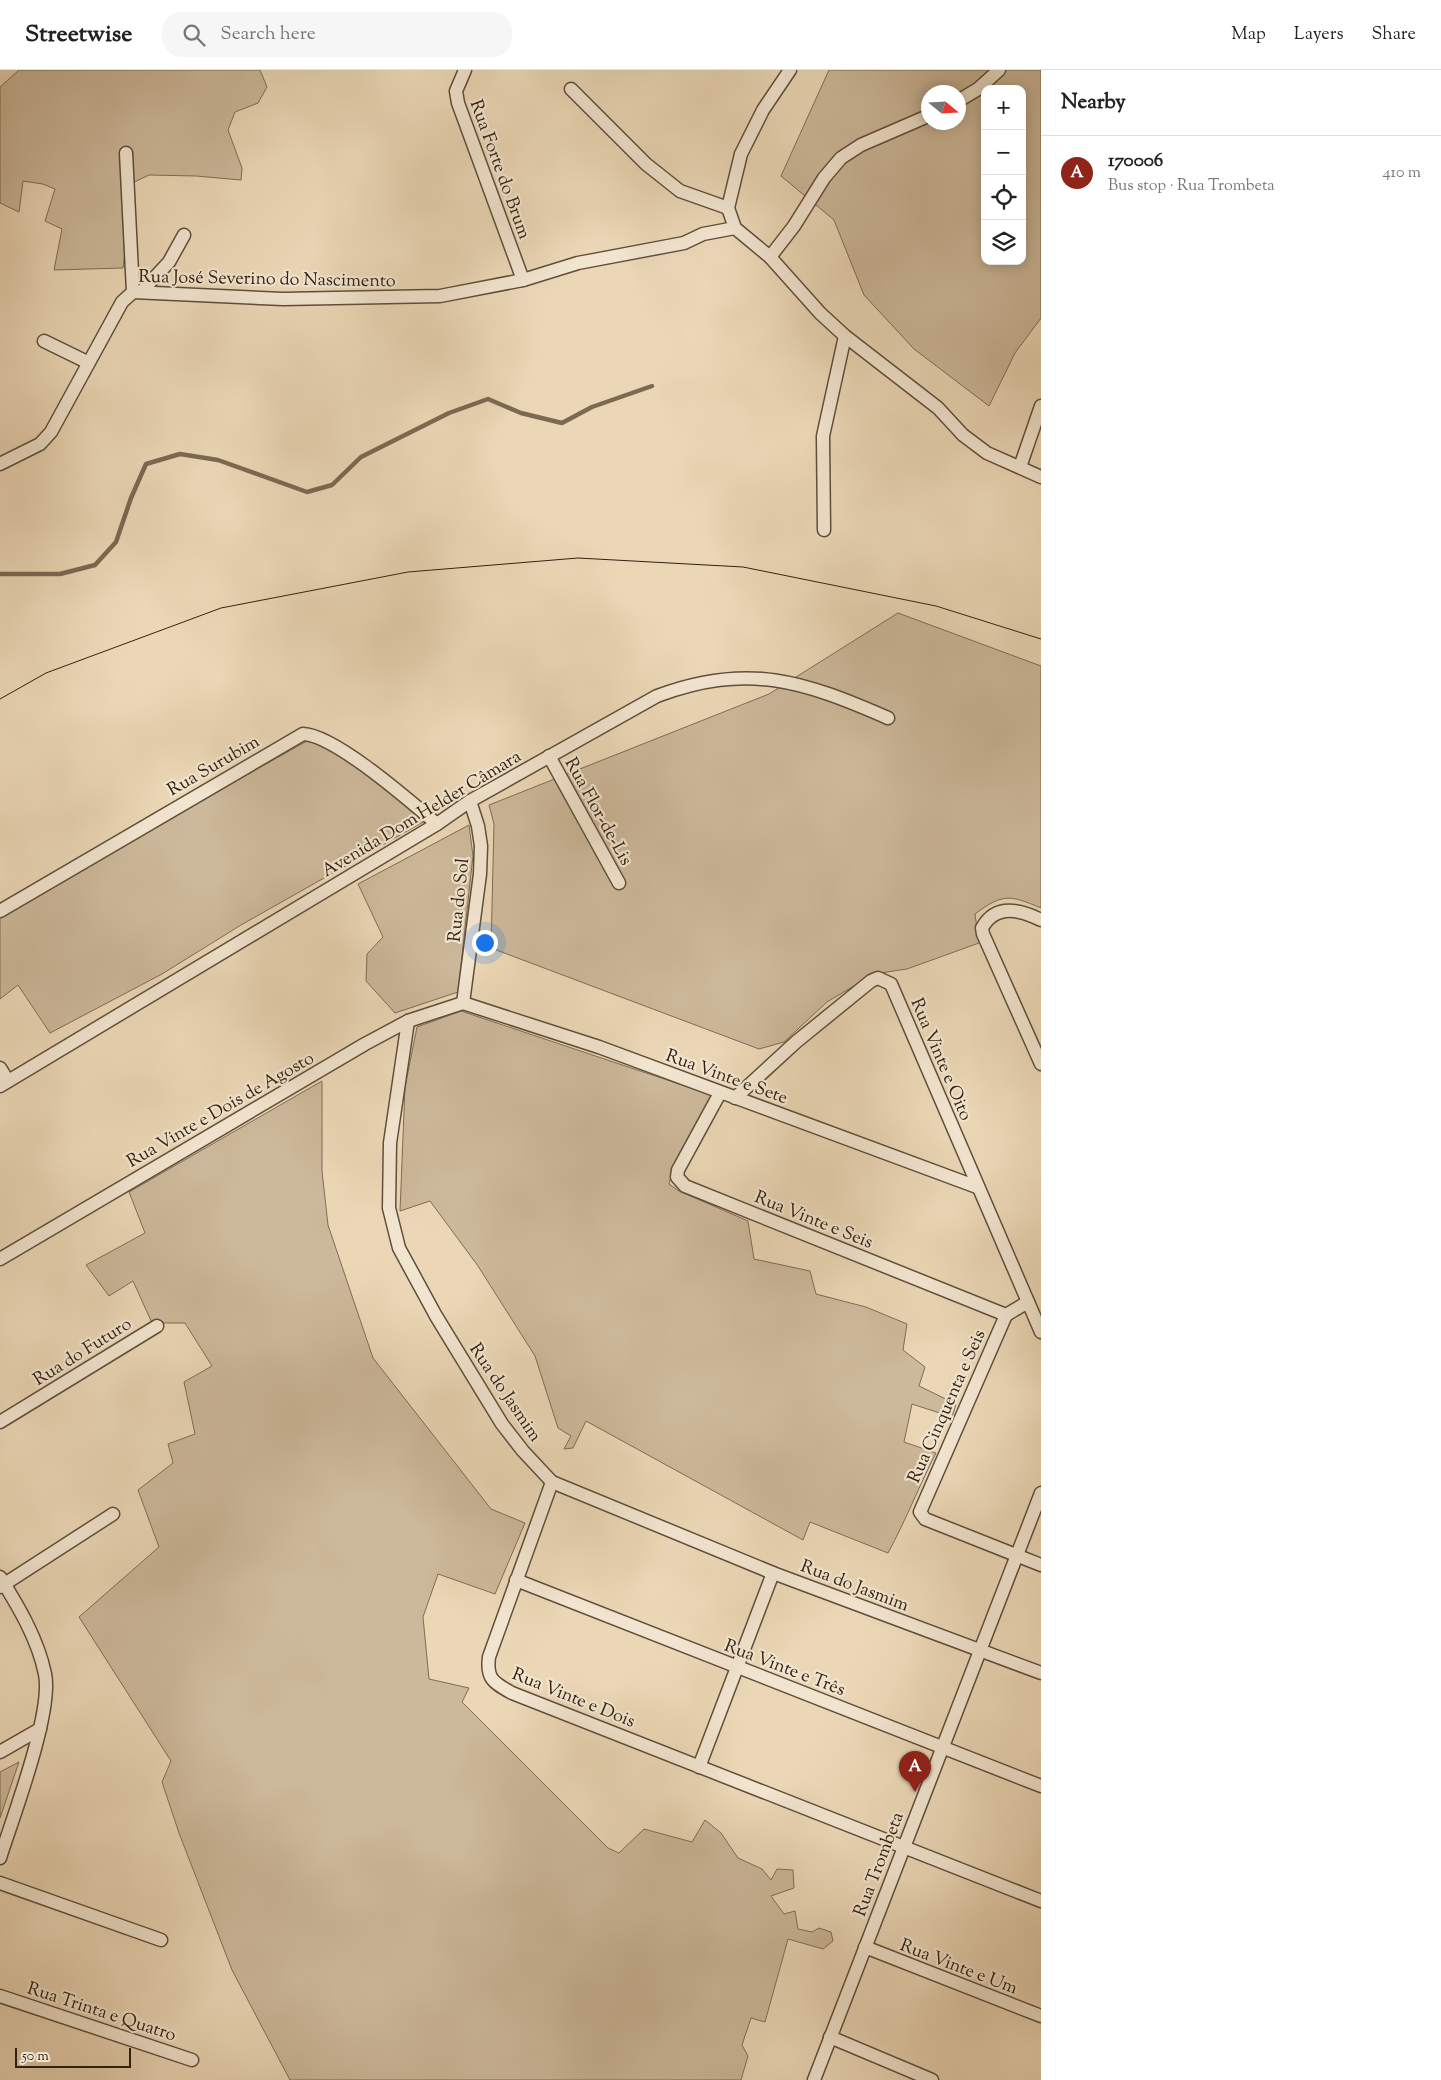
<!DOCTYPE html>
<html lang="en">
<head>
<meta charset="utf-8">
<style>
	:root { --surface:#fff; --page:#f6f6f6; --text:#222; --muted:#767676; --line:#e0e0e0; --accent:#8f2418 }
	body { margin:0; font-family:"Sorts Mill Goudy",serif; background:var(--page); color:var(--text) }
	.controls { position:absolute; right:15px; top:15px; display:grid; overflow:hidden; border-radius:10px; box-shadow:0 2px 12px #0003 }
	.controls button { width:45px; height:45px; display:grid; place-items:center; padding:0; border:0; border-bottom:1px solid var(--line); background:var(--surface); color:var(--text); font:25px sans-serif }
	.compass { position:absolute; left:921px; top:15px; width:45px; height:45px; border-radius:50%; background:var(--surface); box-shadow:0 2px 12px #0003; rotate:108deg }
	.scale { position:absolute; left:15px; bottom:12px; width:116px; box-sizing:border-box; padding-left:5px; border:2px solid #322110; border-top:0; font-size:14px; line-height:18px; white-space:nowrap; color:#322110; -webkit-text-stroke:4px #f2e5d0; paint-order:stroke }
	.you { position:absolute; left:484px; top:872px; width:18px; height:18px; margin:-12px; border:4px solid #fff; border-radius:50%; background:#1a73e8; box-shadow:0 0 0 8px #1a73e833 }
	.badge { display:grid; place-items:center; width:32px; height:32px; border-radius:50%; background:var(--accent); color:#fff; font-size:16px; font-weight:700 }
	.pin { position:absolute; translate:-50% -41px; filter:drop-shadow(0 1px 2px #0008) }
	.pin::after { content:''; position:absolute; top:26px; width:18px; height:15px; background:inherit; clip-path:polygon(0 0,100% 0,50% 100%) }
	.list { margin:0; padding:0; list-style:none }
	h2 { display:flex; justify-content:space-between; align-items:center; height:65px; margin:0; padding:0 20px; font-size:21px }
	h2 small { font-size:16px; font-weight:400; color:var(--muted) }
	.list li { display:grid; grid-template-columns:32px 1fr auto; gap:15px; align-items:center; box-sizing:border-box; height:75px; padding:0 20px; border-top:1px solid var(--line) }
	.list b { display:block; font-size:19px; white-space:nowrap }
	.list p { margin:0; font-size:16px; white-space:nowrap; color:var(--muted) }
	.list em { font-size:16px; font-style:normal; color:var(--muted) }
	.icon { flex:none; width:28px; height:28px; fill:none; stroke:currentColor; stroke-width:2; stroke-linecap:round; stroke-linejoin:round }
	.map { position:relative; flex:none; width:1041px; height:2010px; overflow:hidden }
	header { display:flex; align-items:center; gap:30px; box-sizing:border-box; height:70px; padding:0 25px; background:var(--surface); border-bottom:1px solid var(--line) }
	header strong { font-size:24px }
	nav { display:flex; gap:28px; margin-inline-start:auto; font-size:18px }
	.search { width:350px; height:45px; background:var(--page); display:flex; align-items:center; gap:12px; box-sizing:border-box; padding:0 18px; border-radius:20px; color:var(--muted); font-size:19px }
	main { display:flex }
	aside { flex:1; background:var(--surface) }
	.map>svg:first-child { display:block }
	.green { fill:#ccb89a; stroke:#7f6c55; fill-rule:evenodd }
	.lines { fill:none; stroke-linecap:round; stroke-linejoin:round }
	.stream { stroke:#7b6952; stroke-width:4.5 }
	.minor-casing { stroke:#604e3a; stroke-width:15 }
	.minor { stroke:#f2e5d0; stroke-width:12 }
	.tram { stroke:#322110; stroke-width:1 }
	.labels { text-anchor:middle; stroke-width:4.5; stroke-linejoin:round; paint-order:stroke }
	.street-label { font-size:18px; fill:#322110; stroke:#f2e5d0 }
</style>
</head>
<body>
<header>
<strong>Streetwise</strong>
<div class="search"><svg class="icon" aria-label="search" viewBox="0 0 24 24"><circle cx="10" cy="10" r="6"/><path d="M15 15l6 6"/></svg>Search here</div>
<nav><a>Map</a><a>Layers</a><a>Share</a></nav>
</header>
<main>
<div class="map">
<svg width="1041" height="2010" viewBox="0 0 1041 2010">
	<rect width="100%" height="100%" fill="#ebd7b6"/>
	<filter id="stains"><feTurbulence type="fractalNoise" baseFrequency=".004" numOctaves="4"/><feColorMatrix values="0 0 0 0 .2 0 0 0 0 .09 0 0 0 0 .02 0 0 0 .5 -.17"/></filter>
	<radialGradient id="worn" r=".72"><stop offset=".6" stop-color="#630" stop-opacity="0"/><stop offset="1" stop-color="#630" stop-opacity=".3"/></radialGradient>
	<g class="green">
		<path d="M 19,0 L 260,0 L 267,17 L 258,33 L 235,42 L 228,60 L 242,98 L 241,110 L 196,106 L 149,105 L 126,116 L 128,157 L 123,198 L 54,200 L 62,159 L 45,151 L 55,119 L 43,114 L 23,111 L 19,142 L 0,133 L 0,17 Z"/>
		<path d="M 829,0 L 1041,0 L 1041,248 L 1015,283 L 989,336 L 914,279 L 864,225 L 834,150 L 781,106 ZM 985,19 L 1022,19 L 1022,191 L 985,191 ZM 928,22 L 958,22 L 958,52 L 928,52 Z"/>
		<path d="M 898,543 L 1041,596 L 1041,838 C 1010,825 1003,823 975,844 L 979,873 L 907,899 L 874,904 L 827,932 L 784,972 L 759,979 L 491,878 L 494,754 L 489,735 L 769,624 Z"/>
		<path d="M 307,671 L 339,680 L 425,751 L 241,855 L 162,904 L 50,963 L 18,915 L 0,929 L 0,843 Z"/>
		<path d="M 469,755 L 473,786 L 458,922 L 395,943 L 366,911 L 367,884 L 383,867 L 358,814 Z"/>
		<path d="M 461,941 L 715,1026 L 673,1100 L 669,1114 L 679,1121 L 748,1151 L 754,1189 L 810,1201 L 816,1224 L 866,1237 L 907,1254 L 903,1280 L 925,1297 L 919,1316 L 956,1334 L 952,1347 L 912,1334 L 904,1372 L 936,1383 C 919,1416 906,1450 888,1483 L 810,1452 L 803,1470 L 586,1351 L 573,1378 L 564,1379 L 571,1366 L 558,1358 L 535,1286 L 478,1196 L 430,1131 L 400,1141 L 405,1017 L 417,957 Z"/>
		<path d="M 322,1011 L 322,1101 L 328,1155 L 373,1288 L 491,1439 L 525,1453 L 495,1524 L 438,1504 L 423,1547 L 429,1609 L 469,1618 L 462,1632 L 608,1778 L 619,1783 L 644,1759 L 692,1772 L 705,1750 L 721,1763 L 738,1788 L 762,1799 L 771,1810 L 777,1799 L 793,1800 L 794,1818 L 771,1826 L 784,1844 L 795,1841 L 798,1859 L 812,1862 L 819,1858 L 831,1862 L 833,1871 L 823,1879 L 788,1869 L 765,1952 L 751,1948 L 742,1975 L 748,1986 L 741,2010 L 290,2010 L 232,1900 L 179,1763 L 162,1712 L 171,1691 L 79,1547 L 159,1477 L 138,1420 L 173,1393 L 168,1374 L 195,1364 L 184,1312 L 212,1296 L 185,1253 L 152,1253 L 133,1211 L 109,1226 L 86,1195 L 145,1163 L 129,1122 Z"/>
		<path d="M 19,1692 L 0,1748 L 0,1702 Z"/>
	</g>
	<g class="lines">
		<path class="stream" d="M 0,504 L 60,504 L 95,495 L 116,472 L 131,428 L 146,394 L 180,384 L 218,390 L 307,422 L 332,415 L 361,387 L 449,343 L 488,329 L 521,343 L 562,353 L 592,337 L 652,316"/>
		<defs>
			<g id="minor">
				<path d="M 465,0 L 456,21 L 458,33 L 523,210"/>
				<path d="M 790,0 L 763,40 L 741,84 L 728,138 L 735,158 L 770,187 L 820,243 L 845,266 L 938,338 L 963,365 L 987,383 L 1041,407"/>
				<path d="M 571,19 L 646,94 L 680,121 L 728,138"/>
				<path d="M 958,31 L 978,19 L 999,0"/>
				<path d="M 126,83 L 133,222"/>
				<path d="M 770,187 L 794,156 L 824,108 L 841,88 L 861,75 L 928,46"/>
				<path d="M 142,221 L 169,192 L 184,165"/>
				<path d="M 44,271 L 87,292"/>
				<path d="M 0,394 L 40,374 L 51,362 L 122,232 L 133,222 L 283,229 L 440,226 L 523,210 L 578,193 L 684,173 L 703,164 L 735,158"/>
				<path d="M 1020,397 L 1041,336"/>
				<path d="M 824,460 L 823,366 L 845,266"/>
				<path d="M 549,686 L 619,813"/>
				<path d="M 0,841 L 303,664 C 335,665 411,732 437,754"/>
				<path d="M 1041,850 C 1021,840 996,833 982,858 L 983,864 L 1041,994"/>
				<path d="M 463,933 L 599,977 L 977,1117"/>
				<path d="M 463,933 L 480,804 L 481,776 L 478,756 L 470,731"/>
				<path d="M 408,951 L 390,1073 L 389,1138 L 399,1178 L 436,1246 L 502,1354 L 523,1381 L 552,1412 L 773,1503 L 1041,1603"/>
				<path d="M 0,998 L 8,1011"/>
				<path d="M 0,1016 L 437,754 L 470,731 L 657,626 C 748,592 803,611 888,648"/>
				<path d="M 720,1023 L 678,1100 L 677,1107 L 685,1116 L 1006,1245 L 1028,1232"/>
				<path d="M 735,1028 L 796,972 L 871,911 L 878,908 L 891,914 L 1041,1262"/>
				<path d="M 0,1189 L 365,974 L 408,951 L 463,933"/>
				<path d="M 1006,1245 L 920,1442 L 925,1449 L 1041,1495"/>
				<path d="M 0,1352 L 157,1256"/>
				<path d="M 552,1412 L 489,1587 C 486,1609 494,1613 512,1623 L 1041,1831"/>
				<path d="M 0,1507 C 18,1536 38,1569 45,1604 C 53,1642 13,1747 0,1788"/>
				<path d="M 516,1510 L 1041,1716"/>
				<path d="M 0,1517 L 113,1444"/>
				<path d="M 0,1682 L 40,1659"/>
				<path d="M 699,1697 L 773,1503"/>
				<path d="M 0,1813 L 161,1870"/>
				<path d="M 865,1877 L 1041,1946"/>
				<path d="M 0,1926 L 192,1990"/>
				<path d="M 830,1967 L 932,2010"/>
				<path d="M 814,2010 L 1041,1423"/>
			</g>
		</defs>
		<use href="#minor" class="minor-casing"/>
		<use href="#minor" class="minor"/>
		<path class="tram" d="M 0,629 L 46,603 L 221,538 L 408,502 L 578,488 L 743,497 L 936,536 L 1041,569"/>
	</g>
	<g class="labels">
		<g class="street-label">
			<text transform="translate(501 99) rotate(70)" y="6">Rua Forte do Brum</text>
			<text transform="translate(267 208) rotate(1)" y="6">Rua José Severino do Nascimento</text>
			<text transform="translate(213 695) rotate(-30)" y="6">Rua Surubim</text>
			<text transform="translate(599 741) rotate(61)" y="6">Rua Flor-de-Lis</text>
			<text transform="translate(421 743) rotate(-31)" y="6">Avenida Dom Helder Câmara</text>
			<text transform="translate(458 830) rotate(-84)" y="6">Rua do Sol</text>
			<text transform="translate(942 989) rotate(67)" y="6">Rua Vinte e Oito</text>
			<text transform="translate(727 1006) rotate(20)" y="6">Rua Vinte e Sete</text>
			<text transform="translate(220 1039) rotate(-30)" y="6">Rua Vinte e Dois de Agosto</text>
			<text transform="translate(814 1149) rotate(22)" y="6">Rua Vinte e Seis</text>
			<text transform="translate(82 1281) rotate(-32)" y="6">Rua do Futuro</text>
			<text transform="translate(506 1322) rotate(56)" y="6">Rua do Jasmim</text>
			<text transform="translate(946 1336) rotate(-66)" y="6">Rua Cinquenta e Seis</text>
			<text transform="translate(855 1515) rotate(21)" y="6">Rua do Jasmim</text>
			<text transform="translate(785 1597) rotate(21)" y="6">Rua Vinte e Três</text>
			<text transform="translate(574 1627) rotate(22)" y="6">Rua Vinte e Dois</text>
			<text transform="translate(878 1794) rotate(-69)" y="6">Rua Trombeta</text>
			<text transform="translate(959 1896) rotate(21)" y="6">Rua Vinte e Um</text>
			<text transform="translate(102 1941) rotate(18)" y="6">Rua Trinta e Quatro</text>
		</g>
	</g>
	<rect width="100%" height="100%" filter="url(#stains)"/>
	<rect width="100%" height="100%" fill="url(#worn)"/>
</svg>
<div class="controls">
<button>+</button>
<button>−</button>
<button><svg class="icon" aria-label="locate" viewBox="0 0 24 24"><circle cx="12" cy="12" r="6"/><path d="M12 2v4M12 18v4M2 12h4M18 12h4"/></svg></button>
<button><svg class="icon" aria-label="layers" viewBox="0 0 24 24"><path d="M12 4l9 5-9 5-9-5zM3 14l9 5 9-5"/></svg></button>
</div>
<svg class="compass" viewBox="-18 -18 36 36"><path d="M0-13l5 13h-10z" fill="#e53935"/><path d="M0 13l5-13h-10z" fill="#767676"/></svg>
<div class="scale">50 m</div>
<div class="you"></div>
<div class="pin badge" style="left:915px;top:1722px">A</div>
</div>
<aside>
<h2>Nearby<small></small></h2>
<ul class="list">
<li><span class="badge">A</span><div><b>170006</b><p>Bus stop · Rua Trombeta</p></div><em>410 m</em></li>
</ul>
</aside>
</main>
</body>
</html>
